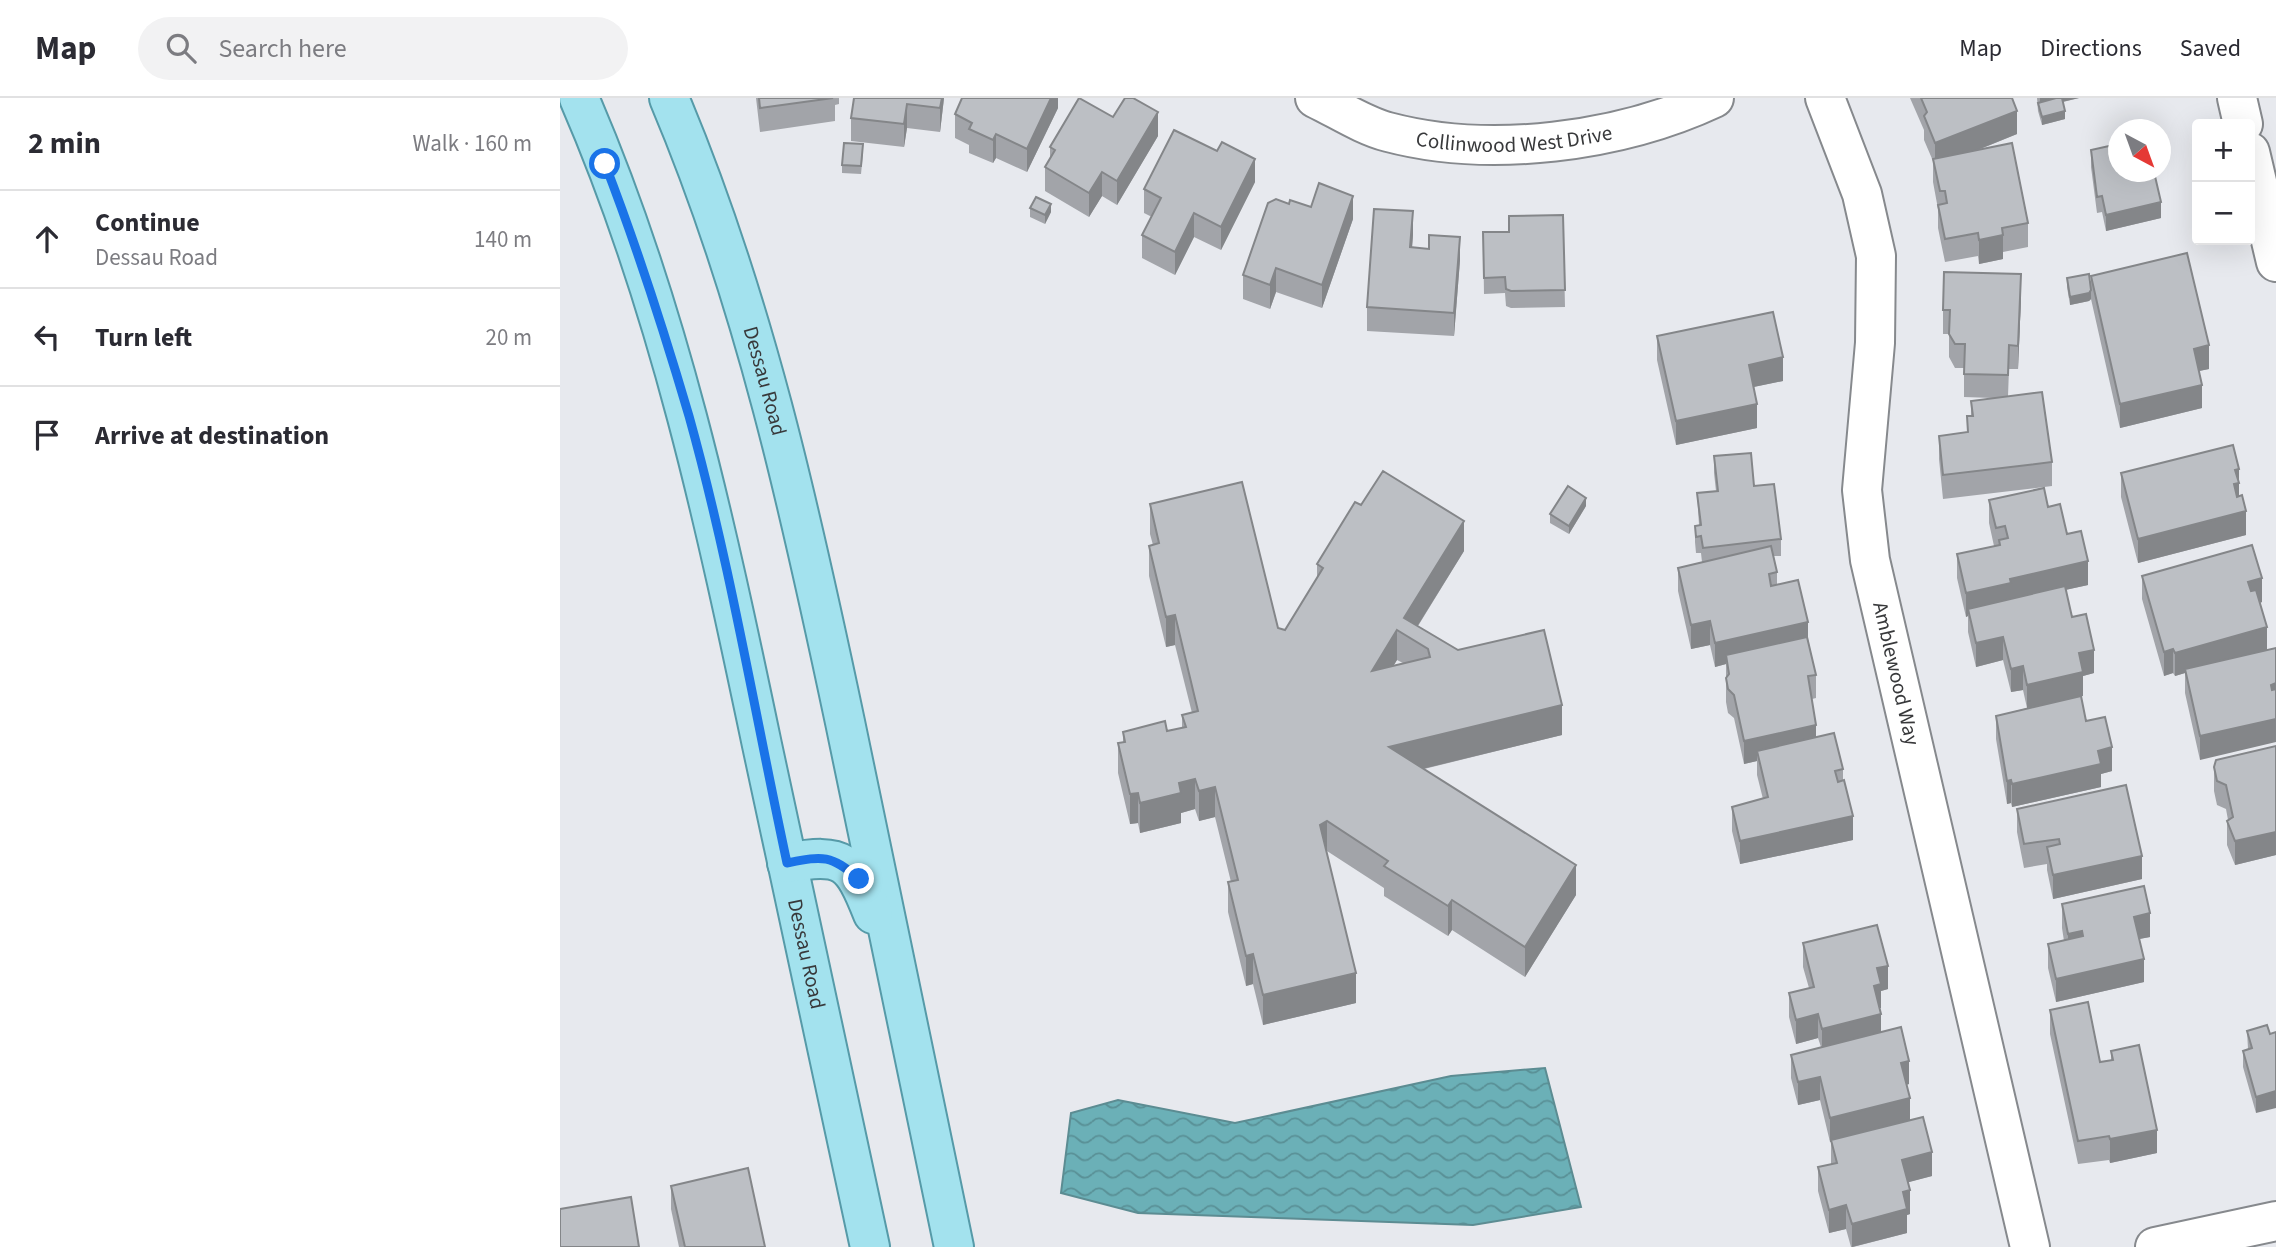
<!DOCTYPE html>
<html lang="en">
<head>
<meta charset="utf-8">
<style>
	:root { --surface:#fff; --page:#f2f2f3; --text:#2b2b33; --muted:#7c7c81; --line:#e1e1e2 }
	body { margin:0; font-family:"Source Sans 3",sans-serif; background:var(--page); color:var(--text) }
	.controls { position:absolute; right:21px; top:21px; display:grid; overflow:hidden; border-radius:7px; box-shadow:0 7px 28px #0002 }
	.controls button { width:63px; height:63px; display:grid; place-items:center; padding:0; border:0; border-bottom:2px solid var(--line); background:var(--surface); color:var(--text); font:35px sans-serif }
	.compass { position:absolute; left:1548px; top:21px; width:63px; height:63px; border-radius:50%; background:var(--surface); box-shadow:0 7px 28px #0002; rotate:139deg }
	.stop { position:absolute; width:21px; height:21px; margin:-16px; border:5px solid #1a73e8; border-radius:50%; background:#fff }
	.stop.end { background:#1a73e8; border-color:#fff; box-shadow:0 2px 7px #0008 }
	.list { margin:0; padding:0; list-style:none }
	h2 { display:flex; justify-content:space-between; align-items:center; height:91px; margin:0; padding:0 28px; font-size:30px }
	h2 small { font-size:23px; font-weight:400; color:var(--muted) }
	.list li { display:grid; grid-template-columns:46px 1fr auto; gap:21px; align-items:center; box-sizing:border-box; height:98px; padding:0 28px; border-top:2px solid var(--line) }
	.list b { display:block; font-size:26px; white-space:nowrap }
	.list p { margin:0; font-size:23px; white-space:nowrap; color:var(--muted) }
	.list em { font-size:23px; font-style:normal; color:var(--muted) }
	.icon { flex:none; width:38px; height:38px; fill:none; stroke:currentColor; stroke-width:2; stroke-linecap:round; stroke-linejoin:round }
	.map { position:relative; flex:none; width:1716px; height:1149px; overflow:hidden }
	header { display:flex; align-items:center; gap:42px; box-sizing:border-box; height:98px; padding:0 35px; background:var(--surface); border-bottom:2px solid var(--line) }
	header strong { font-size:33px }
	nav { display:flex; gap:38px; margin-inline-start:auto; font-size:24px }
	.search { width:490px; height:63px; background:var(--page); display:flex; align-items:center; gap:18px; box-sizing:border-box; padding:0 24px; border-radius:38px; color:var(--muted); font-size:26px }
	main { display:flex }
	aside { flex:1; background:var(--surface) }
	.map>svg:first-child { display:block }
	.water { fill:url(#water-waves); stroke:#5c8c92; stroke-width:2 }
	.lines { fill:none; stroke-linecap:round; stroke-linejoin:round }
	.minor-casing { stroke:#86898d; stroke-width:42 }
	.major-casing { stroke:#569aa8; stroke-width:42 }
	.minor { stroke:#fff; stroke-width:38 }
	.major { stroke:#a3e2ee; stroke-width:38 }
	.wall { fill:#a2a4a9; fill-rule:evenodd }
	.shaded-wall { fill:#848689 }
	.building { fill:#bcbfc4; stroke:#848689; stroke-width:2; fill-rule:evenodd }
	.route { stroke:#1a73e8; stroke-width:9 }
	.labels { text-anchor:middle; stroke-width:6; stroke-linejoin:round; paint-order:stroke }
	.street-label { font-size:21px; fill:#38393b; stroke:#e7e9ee }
</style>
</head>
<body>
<header>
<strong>Map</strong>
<div class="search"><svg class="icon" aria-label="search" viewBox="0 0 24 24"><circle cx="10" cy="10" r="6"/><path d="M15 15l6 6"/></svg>Search here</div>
<nav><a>Map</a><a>Directions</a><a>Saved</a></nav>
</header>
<main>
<aside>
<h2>2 min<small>Walk · 160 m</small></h2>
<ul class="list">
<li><svg class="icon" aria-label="ahead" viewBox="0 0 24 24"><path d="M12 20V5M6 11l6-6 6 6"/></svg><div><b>Continue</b><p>Dessau Road</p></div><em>140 m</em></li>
<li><svg class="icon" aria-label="left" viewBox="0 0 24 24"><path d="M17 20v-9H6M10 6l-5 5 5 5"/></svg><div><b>Turn left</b></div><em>20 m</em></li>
<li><svg class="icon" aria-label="arrive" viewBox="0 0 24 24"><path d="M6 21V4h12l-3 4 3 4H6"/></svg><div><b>Arrive at destination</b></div></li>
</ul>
</aside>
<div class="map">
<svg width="1716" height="1149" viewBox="0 0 1716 1149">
	<defs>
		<pattern id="water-waves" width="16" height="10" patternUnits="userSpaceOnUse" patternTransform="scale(1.75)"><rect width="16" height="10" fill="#6bb0b7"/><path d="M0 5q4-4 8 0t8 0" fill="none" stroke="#599096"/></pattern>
	</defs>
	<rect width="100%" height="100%" fill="#e7e9ee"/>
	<path class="water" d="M 985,970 L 1021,1109 L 913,1127 L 578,1115 L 501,1095 L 511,1015 L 558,1002 L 675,1025 L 891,978 Z"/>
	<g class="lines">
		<defs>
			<g id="minor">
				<path id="s1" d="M 755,0 C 778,11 804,28 828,34 C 930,61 1060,44 1154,0"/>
				<path id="s2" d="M 1265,0 L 1302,96 L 1316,158 L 1315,245 L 1302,392 L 1310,462 L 1470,1149"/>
				<path d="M 1677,0 L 1683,26"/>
				<path d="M 1690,54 L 1716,164"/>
				<path d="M 1595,1149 L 1716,1123"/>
			</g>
			<g id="major">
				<path id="s3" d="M 19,0 C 109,207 156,428 202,647 C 237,815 274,982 310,1149"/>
				<path id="s4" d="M 109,0 C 194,201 240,411 285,624 C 323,799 359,974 394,1149"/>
				<path d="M 227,765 C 284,754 292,763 313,816"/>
			</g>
		</defs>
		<use href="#minor" class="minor-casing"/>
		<use href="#major" class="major-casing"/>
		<use href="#minor" class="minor"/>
		<use href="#major" class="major"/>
	</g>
	<g class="wall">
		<path d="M 196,0 L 279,0 L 279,6 L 275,7 L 275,23 L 200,34 Z"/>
		<path d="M 294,0 L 384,0 L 380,34 L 347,30 L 344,49 L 291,43 L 291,20 Z"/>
		<path d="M 402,0 L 498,0 L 498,10 L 467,74 L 436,60 L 433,65 L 409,55 L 409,47 L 395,40 L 395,16 Z"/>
		<path d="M 1350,0 L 1452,0 L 1457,36 L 1418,52 L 1468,125 L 1468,149 L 1443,154 L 1443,161 L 1419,166 L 1418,158 L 1385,164 L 1378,130 L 1378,111 L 1373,84 L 1373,63 L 1364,42 L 1364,32 Z"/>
		<path d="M 1477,0 L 1519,0 L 1503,4 L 1505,21 L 1482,27 L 1478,13 Z"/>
		<path d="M 553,19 L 598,38 L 557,107 L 542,98 L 529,119 L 485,93 L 485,69 L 490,60 L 490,49 Z"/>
		<path d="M 1531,52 L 1601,120 L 1546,133 L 1542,114 L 1537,115 L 1531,69 Z"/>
		<path d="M 303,55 L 301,76 L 282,75 L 282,67 Z"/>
		<path d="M 695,84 L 661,152 L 634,139 L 615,177 L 582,160 L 582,137 L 592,119 L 584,115 L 584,91 Z"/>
		<path d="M 729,106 L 751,109 L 793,121 L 762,210 L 716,194 L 710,211 L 683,201 L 683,177 Z"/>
		<path d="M 470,110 L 491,114 L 485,126 L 470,119 Z"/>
		<path d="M 1003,117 L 1005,209 L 951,210 L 946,208 L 945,195 L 924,196 L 923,134 L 949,134 Z"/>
		<path d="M 853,137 L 852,150 L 900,162 L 894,238 L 807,233 L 807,209 Z"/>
		<path d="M 1531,178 L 1649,271 L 1639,273 L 1642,310 L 1560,330 L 1531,201 L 1529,203 L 1510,207 L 1507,189 L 1507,180 L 1531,183 Z"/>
		<path d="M 1461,200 L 1458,271 L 1449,271 L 1448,298 L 1492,364 L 1492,388 L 1383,401 L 1379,361 L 1379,338 L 1407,334 L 1407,318 L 1411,318 L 1411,303 L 1433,300 L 1404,299 L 1404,270 L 1395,270 L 1389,259 L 1389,236 L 1383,236 L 1383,212 Z"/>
		<path d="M 1097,238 L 1223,283 L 1193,289 L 1197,330 L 1116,347 L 1097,262 Z"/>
		<path d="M 1154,358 L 1194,388 L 1221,441 L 1221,458 L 1213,458 L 1217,474 L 1217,487 L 1248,541 L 1256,577 L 1256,600 L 1252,601 L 1256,639 L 1283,671 L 1283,683 L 1293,742 L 1180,766 L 1172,733 L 1172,709 L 1203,701 L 1197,677 L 1197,663 L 1184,666 L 1174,620 L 1168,615 L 1166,604 L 1166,566 L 1155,569 L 1150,547 L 1131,551 L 1118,493 L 1118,470 L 1142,464 L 1141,455 L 1136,455 L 1135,444 L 1135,428 L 1139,427 L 1137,395 L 1156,393 L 1154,375 Z"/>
		<path d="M 1679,371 L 1679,398 L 1686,437 L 1578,465 L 1561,399 L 1561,375 Z"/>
		<path d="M 1429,402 L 1488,409 L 1507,436 L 1528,487 L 1505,492 L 1512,519 L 1534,575 L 1523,578 L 1523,598 L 1521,598 L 1526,623 L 1552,673 L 1541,676 L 1541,689 L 1452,709 L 1451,705 L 1447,706 L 1436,641 L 1436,618 L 1467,610 L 1463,592 L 1451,594 L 1443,562 L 1416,569 L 1408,534 L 1408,518 L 1406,519 L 1397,480 L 1397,456 L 1434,448 L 1429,425 Z"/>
		<path d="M 590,406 L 718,530 L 725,532 L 757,481 L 757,466 L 801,407 L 904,453 L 858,528 L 1002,637 L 864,671 L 1016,797 L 965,879 L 892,832 L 888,838 L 824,798 L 824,790 L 767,753 L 766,754 L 796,905 L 703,927 L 693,886 L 686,888 L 668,814 L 668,784 L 671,784 L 655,719 L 639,723 L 635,711 L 621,715 L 621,725 L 580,735 L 578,725 L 570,726 L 558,675 L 558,645 L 563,644 L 563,634 L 607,633 L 622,630 L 622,617 L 632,615 L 615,547 L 606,549 L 589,478 L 589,448 L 593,447 L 590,436 ZM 837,562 L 843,565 L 833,568 Z"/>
		<path d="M 1026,408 L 1009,436 L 990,425 L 990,416 Z"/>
		<path d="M 1582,478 L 1702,504 L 1700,505 L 1640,662 L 1625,595 L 1625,575 L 1615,578 L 1613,575 L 1604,578 L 1582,501 Z"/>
		<path d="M 1716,648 L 1716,757 L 1675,767 L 1667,747 L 1667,723 L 1668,722 L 1666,711 L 1657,707 L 1654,693 L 1654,669 Z"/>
		<path d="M 1457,711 L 1582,781 L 1493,801 L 1487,772 L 1487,766 L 1464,770 L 1457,734 Z"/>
		<path d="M 1502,806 L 1590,839 L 1579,841 L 1584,884 L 1496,904 L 1488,870 L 1488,846 L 1504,843 L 1502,830 Z"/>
		<path d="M 1243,845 L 1328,891 L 1321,893 L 1321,910 L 1320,910 L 1321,934 L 1349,986 L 1346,987 L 1350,1022 L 1372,1078 L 1348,1084 L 1350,1116 L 1347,1117 L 1347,1135 L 1293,1149 L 1291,1149 L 1286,1131 L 1269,1135 L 1258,1093 L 1258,1069 L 1271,1066 L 1271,1043 L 1270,1044 L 1260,1002 L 1238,1007 L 1231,980 L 1231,957 L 1261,949 L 1258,940 L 1236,946 L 1229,919 L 1229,895 L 1249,890 L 1243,869 Z"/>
		<path d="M 1490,912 L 1540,964 L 1551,962 L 1551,953 L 1597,1055 L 1550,1065 L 1549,1062 L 1518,1066 L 1490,936 Z"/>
		<path d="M 1687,933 L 1710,936 L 1696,1015 L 1683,969 L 1683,953 L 1688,951 Z"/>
		<path d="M 111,1088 L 205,1149 L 119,1149 L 111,1111 Z"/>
	</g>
	<g class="shaded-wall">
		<path d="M 382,0 L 384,0 L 380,34 L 380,10 Z"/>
		<path d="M 491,0 L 498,0 L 498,10 L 467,74 L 467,51 Z"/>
		<path d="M 1480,0 L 1519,0 L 1480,9 Z"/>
		<path d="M 347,6 L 347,30 L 344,49 L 344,26 Z"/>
		<path d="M 1457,13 L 1457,36 L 1375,69 L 1375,45 Z"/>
		<path d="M 1505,13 L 1505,21 L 1482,27 L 1482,19 Z"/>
		<path d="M 598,14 L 598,38 L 557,107 L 557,83 Z"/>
		<path d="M 436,36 L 436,60 L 433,65 L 433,42 Z"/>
		<path d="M 695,61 L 695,84 L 661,152 L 661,129 Z"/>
		<path d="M 542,74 L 542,98 L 529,119 L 529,95 Z"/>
		<path d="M 793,98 L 793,121 L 762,210 L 762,187 Z"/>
		<path d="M 1601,104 L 1601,120 L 1546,133 L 1546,117 Z"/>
		<path d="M 491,106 L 491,114 L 485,126 L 485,117 Z"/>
		<path d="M 853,113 L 853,137 L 850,173 L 850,149 Z"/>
		<path d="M 634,115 L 634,139 L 615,177 L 615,154 Z"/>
		<path d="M 1443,137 L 1443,161 L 1419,166 L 1419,142 Z"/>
		<path d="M 900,139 L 900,162 L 894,238 L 894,215 Z"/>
		<path d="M 716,170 L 716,194 L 710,211 L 710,187 Z"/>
		<path d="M 1461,176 L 1461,200 L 1458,271 L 1458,248 Z"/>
		<path d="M 1531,192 L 1531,201 L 1529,203 L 1510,207 L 1510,199 Z"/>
		<path d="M 1649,247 L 1649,271 L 1634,274 L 1634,251 Z"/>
		<path d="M 1223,259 L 1223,283 L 1189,290 L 1189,267 Z"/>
		<path d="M 1642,287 L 1642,310 L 1560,330 L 1560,306 Z"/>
		<path d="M 1197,306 L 1197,330 L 1116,347 L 1116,323 Z"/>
		<path d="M 1679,371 L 1679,408 L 1674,386 L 1675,372 Z"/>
		<path d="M 1026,400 L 1026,408 L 1009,436 L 1009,428 Z"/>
		<path d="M 1686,413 L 1686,437 L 1578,465 L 1578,441 Z"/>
		<path d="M 904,423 L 904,453 L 850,540 L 844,520 Z"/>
		<path d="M 1528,463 L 1528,487 L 1451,504 L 1408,511 L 1408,518 L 1406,519 L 1406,495 L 1450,481 Z"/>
		<path d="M 1702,480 L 1702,504 L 1688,508 L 1688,484 Z"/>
		<path d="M 615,517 L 615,547 L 606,549 L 606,519 Z"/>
		<path d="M 1150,523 L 1150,547 L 1131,551 L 1131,527 Z"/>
		<path d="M 1248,524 L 1248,547 L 1166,557 L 1166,566 L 1155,569 L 1155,545 Z"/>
		<path d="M 1707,529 L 1707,552 L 1625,571 L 1625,575 L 1615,578 L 1615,555 Z"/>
		<path d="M 837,532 L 837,562 L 812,603 L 812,573 Z"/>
		<path d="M 1443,539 L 1443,562 L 1416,569 L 1416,545 Z"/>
		<path d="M 1613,551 L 1613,575 L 1604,578 L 1604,554 Z"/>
		<path d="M 1534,552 L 1534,575 L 1523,578 L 1523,598 L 1467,610 L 1467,587 L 1519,555 Z"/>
		<path d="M 1463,568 L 1463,592 L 1451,594 L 1451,571 Z"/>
		<path d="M 1716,585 L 1716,609 L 1711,587 Z"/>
		<path d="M 1002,607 L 1002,637 L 829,679 L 829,649 Z"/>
		<path d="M 1716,621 L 1716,644 L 1640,662 L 1640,638 Z"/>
		<path d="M 1256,627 L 1256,650 L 1197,653 L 1197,663 L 1184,666 L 1184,643 Z"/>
		<path d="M 1552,649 L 1552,673 L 1541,676 L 1541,689 L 1452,709 L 1452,686 L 1538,653 Z"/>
		<path d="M 635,681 L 635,711 L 621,715 L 621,725 L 580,735 L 580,705 L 619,685 Z"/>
		<path d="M 1451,682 L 1451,705 L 1447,706 L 1447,683 Z"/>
		<path d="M 655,689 L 655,719 L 639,723 L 639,693 Z"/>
		<path d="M 578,695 L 578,725 L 570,726 L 570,696 Z"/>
		<path d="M 1293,718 L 1293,742 L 1180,766 L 1180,743 Z"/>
		<path d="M 767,723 L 767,753 L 760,757 L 760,727 Z"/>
		<path d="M 1716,734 L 1716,757 L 1675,767 L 1675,743 Z"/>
		<path d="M 1582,758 L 1582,781 L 1493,801 L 1493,777 Z"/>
		<path d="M 1016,767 L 1016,797 L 965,879 L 965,849 Z"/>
		<path d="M 892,802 L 892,832 L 888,838 L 888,808 Z"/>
		<path d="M 1590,815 L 1590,839 L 1574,842 L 1574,819 Z"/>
		<path d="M 1522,833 L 1522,856 L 1508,859 L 1508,836 Z"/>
		<path d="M 693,856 L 693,886 L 686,888 L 686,858 Z"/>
		<path d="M 1584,861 L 1584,884 L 1496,904 L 1496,881 Z"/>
		<path d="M 1328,868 L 1328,891 L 1321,893 L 1321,910 L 1314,911 L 1314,888 L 1317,870 Z"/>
		<path d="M 796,875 L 796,905 L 703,927 L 703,897 Z"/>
		<path d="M 1258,916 L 1258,940 L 1236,946 L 1236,922 Z"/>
		<path d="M 1321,916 L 1321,940 L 1262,955 L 1262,931 Z"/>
		<path d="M 1349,963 L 1349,986 L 1341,988 L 1341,965 Z"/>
		<path d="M 1260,979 L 1260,1002 L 1238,1007 L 1238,984 Z"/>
		<path d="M 1716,993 L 1716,1010 L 1696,1015 L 1696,999 Z"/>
		<path d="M 1350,1000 L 1350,1024 L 1270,1044 L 1270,1020 Z"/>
		<path d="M 1597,1032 L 1597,1055 L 1550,1065 L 1550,1041 Z"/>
		<path d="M 1372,1054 L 1372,1078 L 1342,1086 L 1342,1062 Z"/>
		<path d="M 1350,1092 L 1350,1116 L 1347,1117 L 1347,1135 L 1292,1149 L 1292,1126 L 1343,1094 Z"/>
		<path d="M 1286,1107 L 1286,1131 L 1269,1135 L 1269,1112 Z"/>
	</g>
	<g class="building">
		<path d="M 199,0 L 273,0 L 200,10 Z"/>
		<path d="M 294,0 L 382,0 L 380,10 L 347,6 L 344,26 L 291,20 Z"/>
		<path d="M 402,0 L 491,0 L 467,51 L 436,36 L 433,42 L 409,31 L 412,25 L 395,16 Z"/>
		<path d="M 519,0 L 553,19 L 565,0 L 573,0 L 598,14 L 557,83 L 542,74 L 529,95 L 485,69 L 495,52 L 490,49 Z"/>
		<path d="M 1361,0 L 1452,0 L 1457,13 L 1375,45 L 1364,18 L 1367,14 Z"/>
		<path d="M 1496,0 L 1502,0 L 1505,13 L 1482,19 L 1478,5 Z"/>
		<path d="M 614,32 L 657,53 L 662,44 L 695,61 L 661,129 L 634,115 L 615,154 L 582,137 L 601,100 L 584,91 Z"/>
		<path d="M 284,45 L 303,46 L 301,68 L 282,67 Z"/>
		<path d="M 1452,45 L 1468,125 L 1442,130 L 1443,137 L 1419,142 L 1418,135 L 1385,141 L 1378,107 L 1387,105 L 1385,93 L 1380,93 L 1373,61 Z"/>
		<path d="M 1558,46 L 1558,74 L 1594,74 L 1601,104 L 1546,117 L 1542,98 L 1537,99 L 1531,52 Z"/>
		<path d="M 759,85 L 793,98 L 762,187 L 716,170 L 710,187 L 683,177 L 708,105 L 716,101 L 729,106 L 730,102 L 751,109 Z"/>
		<path d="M 476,99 L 491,106 L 485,117 L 470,110 Z"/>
		<path d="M 814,111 L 853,113 L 850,149 L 869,151 L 869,137 L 900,139 L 894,215 L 807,209 Z"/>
		<path d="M 1003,117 L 1005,192 L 951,193 L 946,191 L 945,179 L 924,180 L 923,134 L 949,134 L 949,118 Z"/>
		<path d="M 1627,155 L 1649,247 L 1634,251 L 1642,287 L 1560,306 L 1531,178 Z"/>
		<path d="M 1384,174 L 1461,176 L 1458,248 L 1449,247 L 1448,277 L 1404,276 L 1405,246 L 1395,246 L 1389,236 L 1390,212 L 1383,212 Z"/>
		<path d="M 1529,176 L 1531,192 L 1529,195 L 1510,199 L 1507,180 Z"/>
		<path d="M 1213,214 L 1223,259 L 1189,267 L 1197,306 L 1116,323 L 1097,238 Z"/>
		<path d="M 1482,294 L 1492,364 L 1383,377 L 1379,338 L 1408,334 L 1407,318 L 1413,318 L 1411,303 Z"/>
		<path d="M 1673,347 L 1679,371 L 1675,372 L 1679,385 L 1674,386 L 1677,399 L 1682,397 L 1686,413 L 1578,441 L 1561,375 Z"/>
		<path d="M 1191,355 L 1194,388 L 1214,386 L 1221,441 L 1143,450 L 1141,438 L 1136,439 L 1135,428 L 1141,427 L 1137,395 L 1158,393 L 1154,358 Z"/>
		<path d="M 823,373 L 904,423 L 844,520 L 898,552 L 984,532 L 1002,607 L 829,649 L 1016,767 L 965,849 L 892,802 L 888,808 L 824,768 L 828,763 L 767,723 L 760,727 L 796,875 L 703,897 L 693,856 L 686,858 L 668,784 L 678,782 L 655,689 L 639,693 L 635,681 L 619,685 L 621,695 L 580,705 L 578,695 L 570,696 L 558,645 L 565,644 L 563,634 L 605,623 L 607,633 L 626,629 L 622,617 L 638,613 L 615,517 L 606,519 L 589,448 L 599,445 L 590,406 L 682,384 L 718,530 L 725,532 L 763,470 L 757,466 L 795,404 L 801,407 ZM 837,532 L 868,551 L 870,559 L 812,573 Z"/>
		<path d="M 1008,388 L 1026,400 L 1009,428 L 990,416 Z"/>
		<path d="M 1484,390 L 1488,409 L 1500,406 L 1507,436 L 1521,433 L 1528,463 L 1450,481 L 1451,485 L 1406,495 L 1397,456 L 1440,447 L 1439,442 L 1448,440 L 1445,428 L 1436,430 L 1429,402 Z"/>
		<path d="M 1692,447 L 1702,480 L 1688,484 L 1691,493 L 1696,492 L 1707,529 L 1615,555 L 1613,551 L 1604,554 L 1582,478 Z"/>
		<path d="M 1211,448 L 1217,474 L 1209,476 L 1211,488 L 1238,482 L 1248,524 L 1155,545 L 1150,523 L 1131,527 L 1118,470 Z"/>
		<path d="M 1505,488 L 1512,519 L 1526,516 L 1534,552 L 1519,555 L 1523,574 L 1467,587 L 1463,568 L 1451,571 L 1443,539 L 1416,545 L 1408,511 Z"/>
		<path d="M 1247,539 L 1256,577 L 1248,578 L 1256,627 L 1184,643 L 1174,597 L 1168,591 L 1166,580 L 1169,576 L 1166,557 Z"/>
		<path d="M 1716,550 L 1716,585 L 1711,587 L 1712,592 L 1716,591 L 1716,621 L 1640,638 L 1625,571 Z"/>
		<path d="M 1521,598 L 1526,623 L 1545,619 L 1552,649 L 1538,653 L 1541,666 L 1452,686 L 1451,682 L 1447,683 L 1436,618 Z"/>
		<path d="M 1274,635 L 1283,671 L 1275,673 L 1278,684 L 1284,682 L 1293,718 L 1180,743 L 1172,709 L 1208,699 L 1197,653 Z"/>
		<path d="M 1716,648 L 1716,734 L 1675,743 L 1667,723 L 1673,719 L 1666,687 L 1657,683 L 1654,669 L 1656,662 Z"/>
		<path d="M 1566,687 L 1582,758 L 1493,777 L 1487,749 L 1500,746 L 1499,741 L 1464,746 L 1457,711 Z"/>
		<path d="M 1584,788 L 1590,815 L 1574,819 L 1584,861 L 1496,881 L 1488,846 L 1523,838 L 1522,833 L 1508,836 L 1502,806 Z"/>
		<path d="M 1317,827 L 1328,868 L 1317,870 L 1321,886 L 1314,888 L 1321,916 L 1262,931 L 1258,916 L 1236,922 L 1229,895 L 1254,889 L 1243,845 Z"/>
		<path d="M 1528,904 L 1540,964 L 1553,962 L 1551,953 L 1579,947 L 1597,1032 L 1550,1041 L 1549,1038 L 1518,1043 L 1490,912 Z"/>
		<path d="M 1707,927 L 1710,936 L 1716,934 L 1716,993 L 1696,999 L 1683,953 L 1692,950 L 1687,933 Z"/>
		<path d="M 1341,929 L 1349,963 L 1341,965 L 1350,1000 L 1270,1020 L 1260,979 L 1238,984 L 1231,957 Z"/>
		<path d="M 1363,1019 L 1372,1054 L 1342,1062 L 1350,1092 L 1343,1094 L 1347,1111 L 1292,1126 L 1286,1107 L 1269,1112 L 1258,1069 L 1277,1065 L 1271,1042 Z"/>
		<path d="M 188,1070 L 205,1149 L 125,1149 L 111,1088 Z"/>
		<path d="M 71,1099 L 79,1149 L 0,1149 L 0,1111 Z"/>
	</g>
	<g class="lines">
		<path class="route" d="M 45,66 C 77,149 104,233 129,318 C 170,465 195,616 227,765 C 263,758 270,756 299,781"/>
	</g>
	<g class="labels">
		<g class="street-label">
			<text dy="7" stroke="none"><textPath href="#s1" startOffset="208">Collinwood West Drive</textPath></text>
			<text dy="7" stroke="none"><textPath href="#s4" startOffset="299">Dessau Road</textPath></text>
			<text dy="7" stroke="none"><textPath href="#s2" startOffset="588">Amblewood Way</textPath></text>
			<text dy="7" stroke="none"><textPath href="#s3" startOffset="887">Dessau Road</textPath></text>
		</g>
	</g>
</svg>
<div class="controls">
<button>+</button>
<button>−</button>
</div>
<svg class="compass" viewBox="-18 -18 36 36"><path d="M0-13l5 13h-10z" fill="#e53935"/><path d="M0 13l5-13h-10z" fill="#7c7c81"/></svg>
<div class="stop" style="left:45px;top:66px"></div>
<div class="stop end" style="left:299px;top:781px"></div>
</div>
</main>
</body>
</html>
